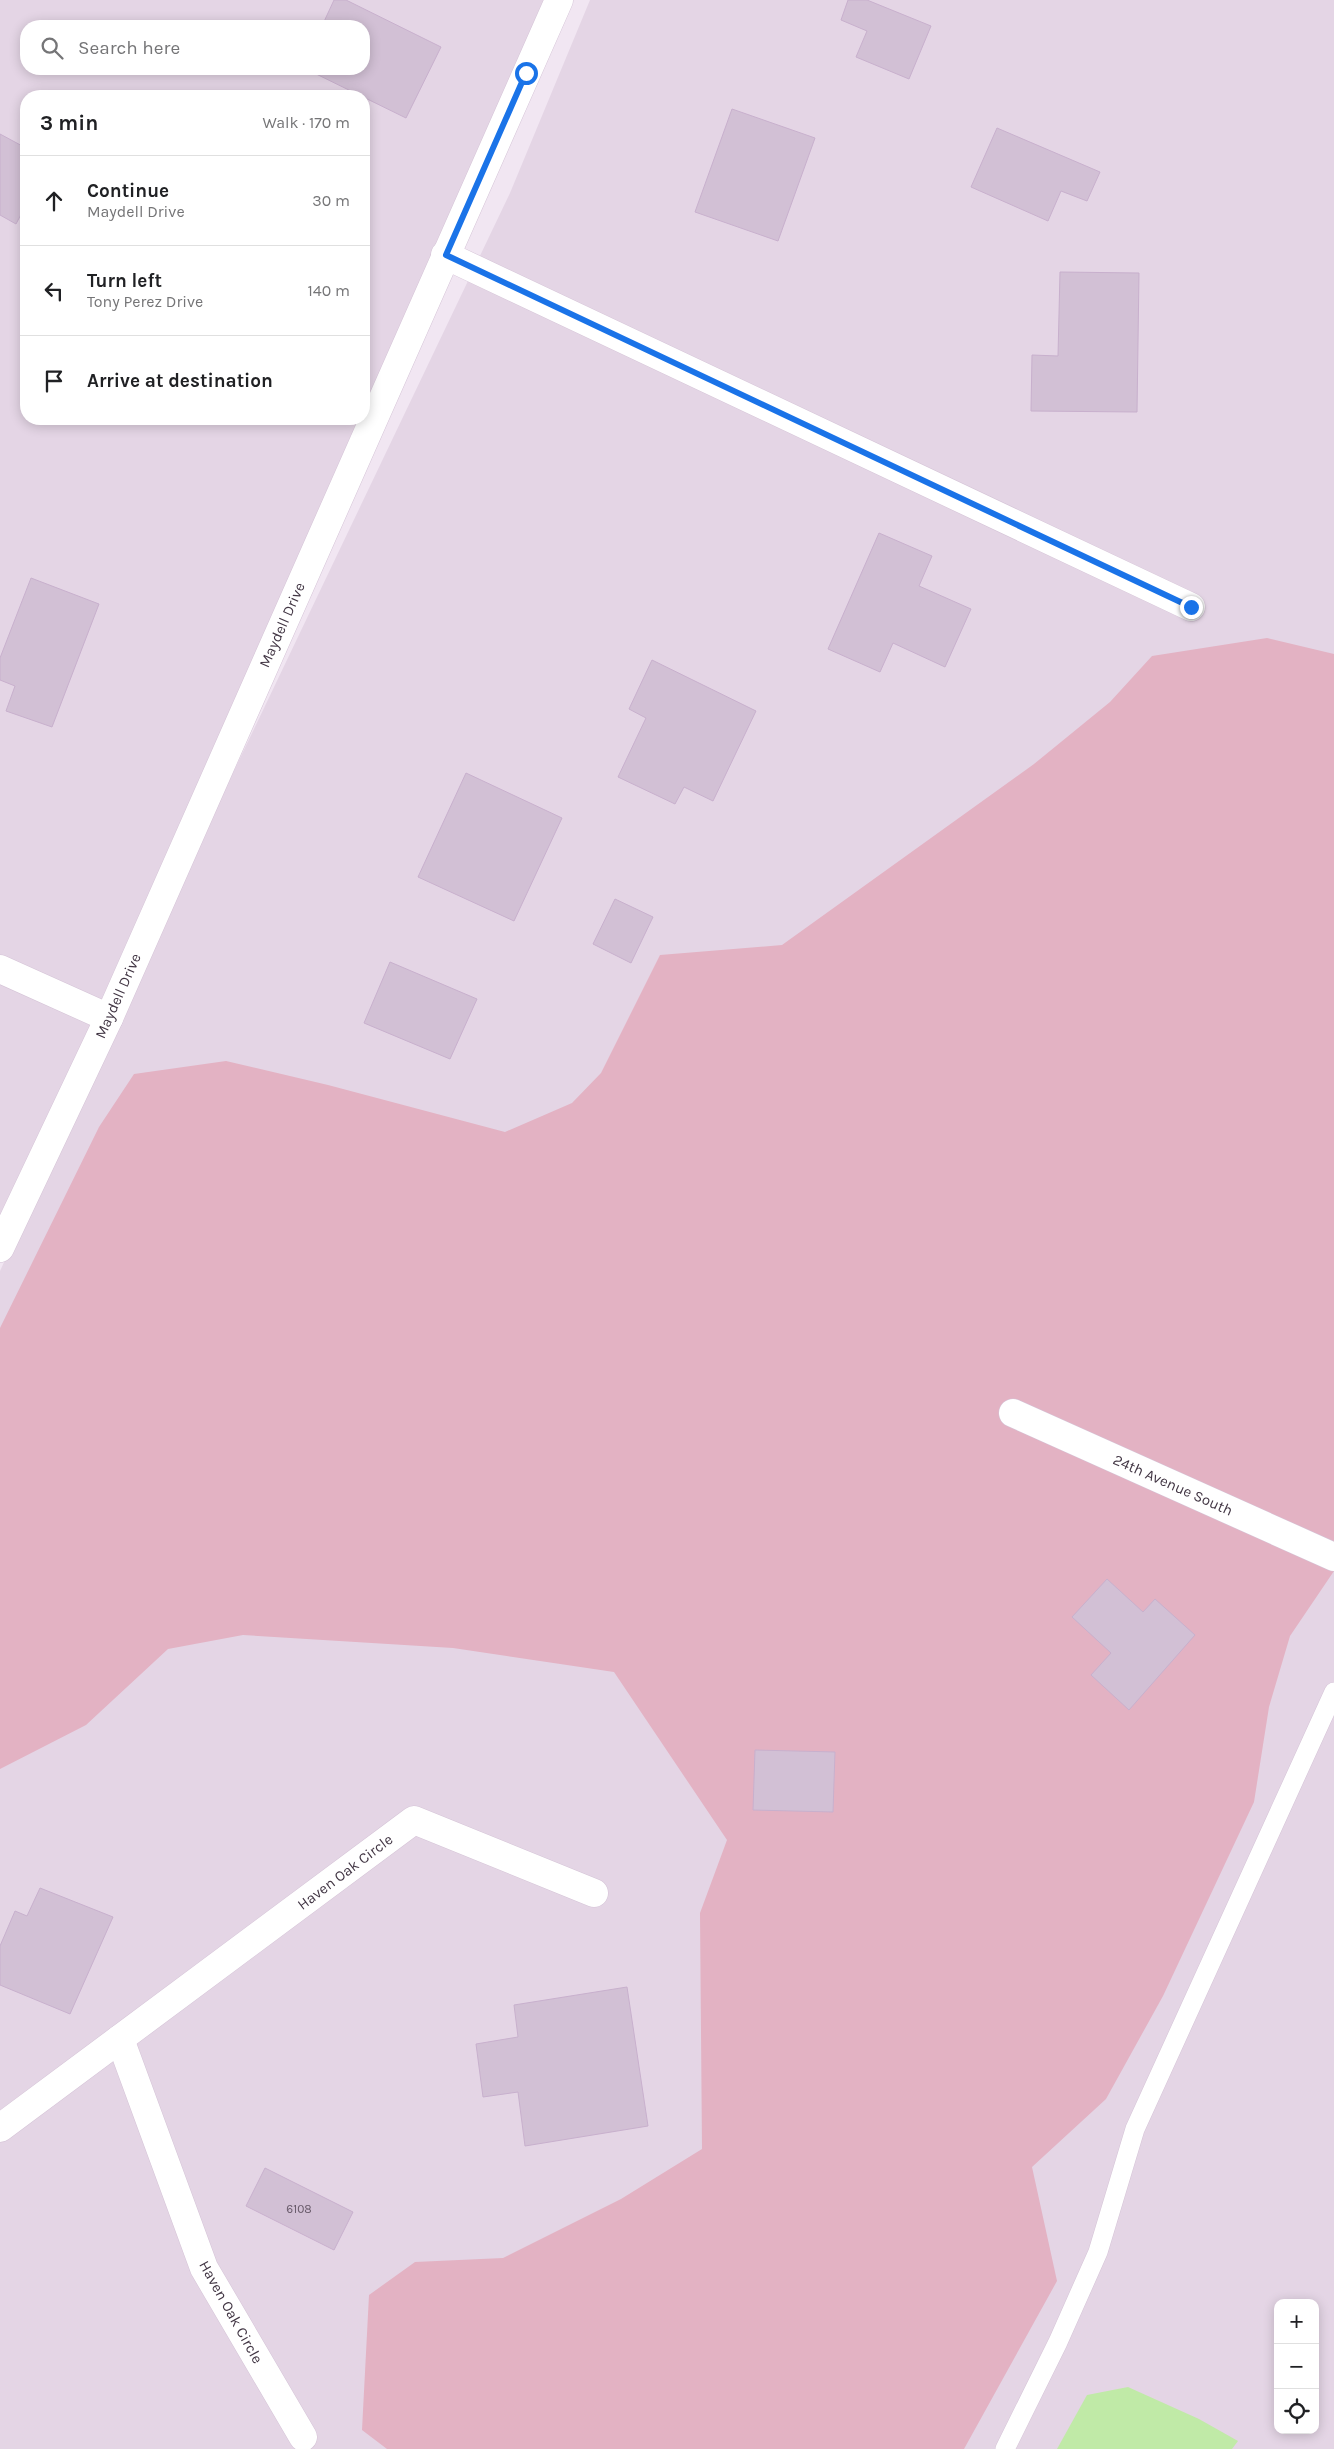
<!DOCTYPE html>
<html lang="en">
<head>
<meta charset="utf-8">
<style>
	:root { --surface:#fff; --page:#f6f6f6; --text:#202124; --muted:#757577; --line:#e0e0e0 }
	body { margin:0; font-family:Karla,sans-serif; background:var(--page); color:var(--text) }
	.controls { position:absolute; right:15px; bottom:15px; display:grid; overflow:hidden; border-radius:10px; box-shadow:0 2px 12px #0003 }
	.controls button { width:45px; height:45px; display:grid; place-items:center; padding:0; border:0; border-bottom:1px solid var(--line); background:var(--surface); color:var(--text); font:25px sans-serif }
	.stop { position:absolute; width:15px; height:15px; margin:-11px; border:4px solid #1a73e8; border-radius:50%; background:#fff }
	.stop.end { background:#1a73e8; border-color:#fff; box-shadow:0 1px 5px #0008 }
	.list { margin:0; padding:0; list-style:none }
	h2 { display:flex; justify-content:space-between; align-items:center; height:65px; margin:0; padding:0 20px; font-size:21px }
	h2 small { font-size:16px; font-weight:400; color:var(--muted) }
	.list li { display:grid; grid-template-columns:32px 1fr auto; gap:15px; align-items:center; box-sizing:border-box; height:90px; padding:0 20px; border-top:1px solid var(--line) }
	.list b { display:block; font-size:19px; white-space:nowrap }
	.list p { margin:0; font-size:16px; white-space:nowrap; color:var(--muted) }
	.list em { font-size:16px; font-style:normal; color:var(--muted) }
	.icon { flex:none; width:28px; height:28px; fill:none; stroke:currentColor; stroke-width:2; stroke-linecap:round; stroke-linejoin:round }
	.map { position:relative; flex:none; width:1334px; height:2449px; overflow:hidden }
	.search { position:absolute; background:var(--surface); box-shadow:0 2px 12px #0003; left:20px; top:20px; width:350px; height:55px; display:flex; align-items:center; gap:12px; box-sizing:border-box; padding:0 18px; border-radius:20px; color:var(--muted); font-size:19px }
	.panel { position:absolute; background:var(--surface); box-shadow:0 2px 12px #0003; left:20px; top:90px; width:350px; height:335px; border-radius:20px }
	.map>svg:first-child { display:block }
	.residential { fill:#e4d5e5; fill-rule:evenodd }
	.green { fill:#e3b2c3 }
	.water { fill:#c0eaa7 }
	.building { fill:#d2c0d5; stroke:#c8b0cd }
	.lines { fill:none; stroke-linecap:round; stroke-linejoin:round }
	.service-casing { stroke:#d5c4d7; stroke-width:20 }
	.minor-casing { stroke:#d5c4d7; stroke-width:29 }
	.tertiary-casing { stroke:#d5c4d7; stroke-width:29 }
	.service { stroke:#fff; stroke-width:19 }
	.minor { stroke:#fff; stroke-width:28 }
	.tertiary { stroke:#fff; stroke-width:28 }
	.route { stroke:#1a73e8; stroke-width:6 }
	.labels { text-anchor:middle; stroke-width:5; stroke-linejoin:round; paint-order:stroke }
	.number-label { font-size:12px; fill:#665868 }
	.street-label { font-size:15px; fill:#423644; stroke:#fff }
</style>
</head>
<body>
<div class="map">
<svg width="1334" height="2449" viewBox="0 0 1334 2449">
	<rect width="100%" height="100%" fill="#f1e6f2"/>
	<g class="residential">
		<path d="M 0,0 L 552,0 L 105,1006 L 0,959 ZM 26,26 L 364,26 L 364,69 L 26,69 ZM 26,96 L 364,96 L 364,419 L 26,419 Z"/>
		<path d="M 590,0 L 1334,0 L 1334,2449 L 0,2449 L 0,1271 L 114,1022 L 510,193 ZM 1278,2303 L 1315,2303 L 1315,2430 L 1278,2430 Z"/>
		<path d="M 0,975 L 99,1019 L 0,1225 Z"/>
	</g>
	<path class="green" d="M 1267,638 L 1334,654 L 1334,1571 L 1290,1636 L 1269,1707 L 1254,1802 L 1163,1996 L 1106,2099 L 1032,2167 L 1057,2281 L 964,2449 L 387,2449 L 362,2430 L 369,2295 L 415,2262 L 503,2258 L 621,2199 L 702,2149 L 700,1913 L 727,1840 L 614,1672 L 453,1648 L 243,1635 L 168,1649 L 86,1725 L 0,1769 L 0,1328 L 99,1127 L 134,1074 L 226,1061 L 328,1085 L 505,1132 L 572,1103 L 601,1073 L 660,955 L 782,945 L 1034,764 L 1110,702 L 1152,656 Z"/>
	<path class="water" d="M 1128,2387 L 1199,2419 L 1238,2441 L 1232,2449 L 1057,2449 L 1087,2395 Z"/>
	<g class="building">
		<path d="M 334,0 L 346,0 L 441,47 L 406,118 L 306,69 L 364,69 L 364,26 L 322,26 Z"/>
		<path d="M 848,0 L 867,0 L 931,26 L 909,79 L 856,57 L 867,31 L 841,20 Z"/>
		<path d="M 732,109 L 815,138 L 778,241 L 695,212 Z"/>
		<path d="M 997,128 L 1100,172 L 1087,201 L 1061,191 L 1048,221 L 971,187 Z"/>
		<path d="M 0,134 L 26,148 L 26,205 L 16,224 L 0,215 Z"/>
		<path d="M 1060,272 L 1139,273 L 1137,412 L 1031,411 L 1032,355 L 1058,356 Z"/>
		<path d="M 879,533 L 932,556 L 919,586 L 971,609 L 945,667 L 893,643 L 880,672 L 828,649 Z"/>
		<path d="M 31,578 L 99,604 L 52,727 L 6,711 L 15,686 L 0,680 L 0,658 Z"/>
		<path d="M 652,660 L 756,711 L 713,801 L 684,787 L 675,804 L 618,777 L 646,718 L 629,709 Z"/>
		<path d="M 466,773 L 562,818 L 514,921 L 418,877 Z"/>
		<path d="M 615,899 L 653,917 L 631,963 L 593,944 Z"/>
		<path d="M 390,962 L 477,999 L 450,1059 L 364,1023 Z"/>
		<path d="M 1107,1579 L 1143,1612 L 1155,1599 L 1195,1635 L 1129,1710 L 1091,1675 L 1111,1653 L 1072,1617 Z"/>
		<path d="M 755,1750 L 835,1752 L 833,1812 L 753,1810 Z"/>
		<path d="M 40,1888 L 113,1917 L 70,2014 L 0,1985 L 0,1946 L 15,1911 L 27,1916 Z"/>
		<path d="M 627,1987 L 648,2126 L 525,2146 L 518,2092 L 483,2097 L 476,2044 L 518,2037 L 514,2005 Z"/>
		<path d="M 265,2168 L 353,2212 L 334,2250 L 246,2206 Z"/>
	</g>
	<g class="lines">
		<defs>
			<path id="service" d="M 1005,2449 L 1058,2342 L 1098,2252 L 1135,2129 L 1334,1692"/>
			<g id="minor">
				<path d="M 445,255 L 1191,607"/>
				<path d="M 0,969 L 109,1018"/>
				<path d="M 1013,1413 L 1334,1557"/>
				<path d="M 120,2039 L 204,2268 L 303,2437"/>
				<path d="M 0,2128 L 414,1820 L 594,1893"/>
			</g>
			<path id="tertiary" d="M 0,1248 L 109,1018 L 559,0"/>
		</defs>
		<use href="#service" class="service-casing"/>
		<use href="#minor" class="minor-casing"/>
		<use href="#tertiary" class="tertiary-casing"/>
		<use href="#service" class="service"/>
		<use href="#minor" class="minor"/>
		<use href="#tertiary" class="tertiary"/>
	</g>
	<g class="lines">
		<path class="route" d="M 526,73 L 446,255 L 1191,607"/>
	</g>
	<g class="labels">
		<g class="number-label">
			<text x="299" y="2213">6108</text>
		</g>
		<g class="street-label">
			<text transform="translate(282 625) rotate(-66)" y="5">Maydell Drive</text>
			<text transform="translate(118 996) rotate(-66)" y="5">Maydell Drive</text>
			<text transform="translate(1173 1485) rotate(24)" y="5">24th Avenue South</text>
			<text transform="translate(345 1872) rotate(-37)" y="5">Haven Oak Circle</text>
			<text transform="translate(231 2312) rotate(61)" y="5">Haven Oak Circle</text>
		</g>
	</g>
</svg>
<div class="controls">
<button>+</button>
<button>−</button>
<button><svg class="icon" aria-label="locate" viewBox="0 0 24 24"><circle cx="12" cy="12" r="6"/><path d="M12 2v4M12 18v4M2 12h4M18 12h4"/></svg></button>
</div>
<div class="stop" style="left:526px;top:73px"></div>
<div class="stop end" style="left:1191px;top:607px"></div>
<div class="search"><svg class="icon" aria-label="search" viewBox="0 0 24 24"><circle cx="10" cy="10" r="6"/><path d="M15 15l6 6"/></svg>Search here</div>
<section class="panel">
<h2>3 min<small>Walk · 170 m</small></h2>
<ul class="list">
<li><svg class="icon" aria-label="ahead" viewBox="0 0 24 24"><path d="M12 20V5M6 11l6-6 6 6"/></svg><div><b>Continue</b><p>Maydell Drive</p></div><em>30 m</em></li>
<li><svg class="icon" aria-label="left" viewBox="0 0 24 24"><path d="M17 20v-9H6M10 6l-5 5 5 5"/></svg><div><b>Turn left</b><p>Tony Perez Drive</p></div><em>140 m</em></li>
<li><svg class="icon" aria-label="arrive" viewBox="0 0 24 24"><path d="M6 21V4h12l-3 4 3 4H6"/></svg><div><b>Arrive at destination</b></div></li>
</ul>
</section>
</div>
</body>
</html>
